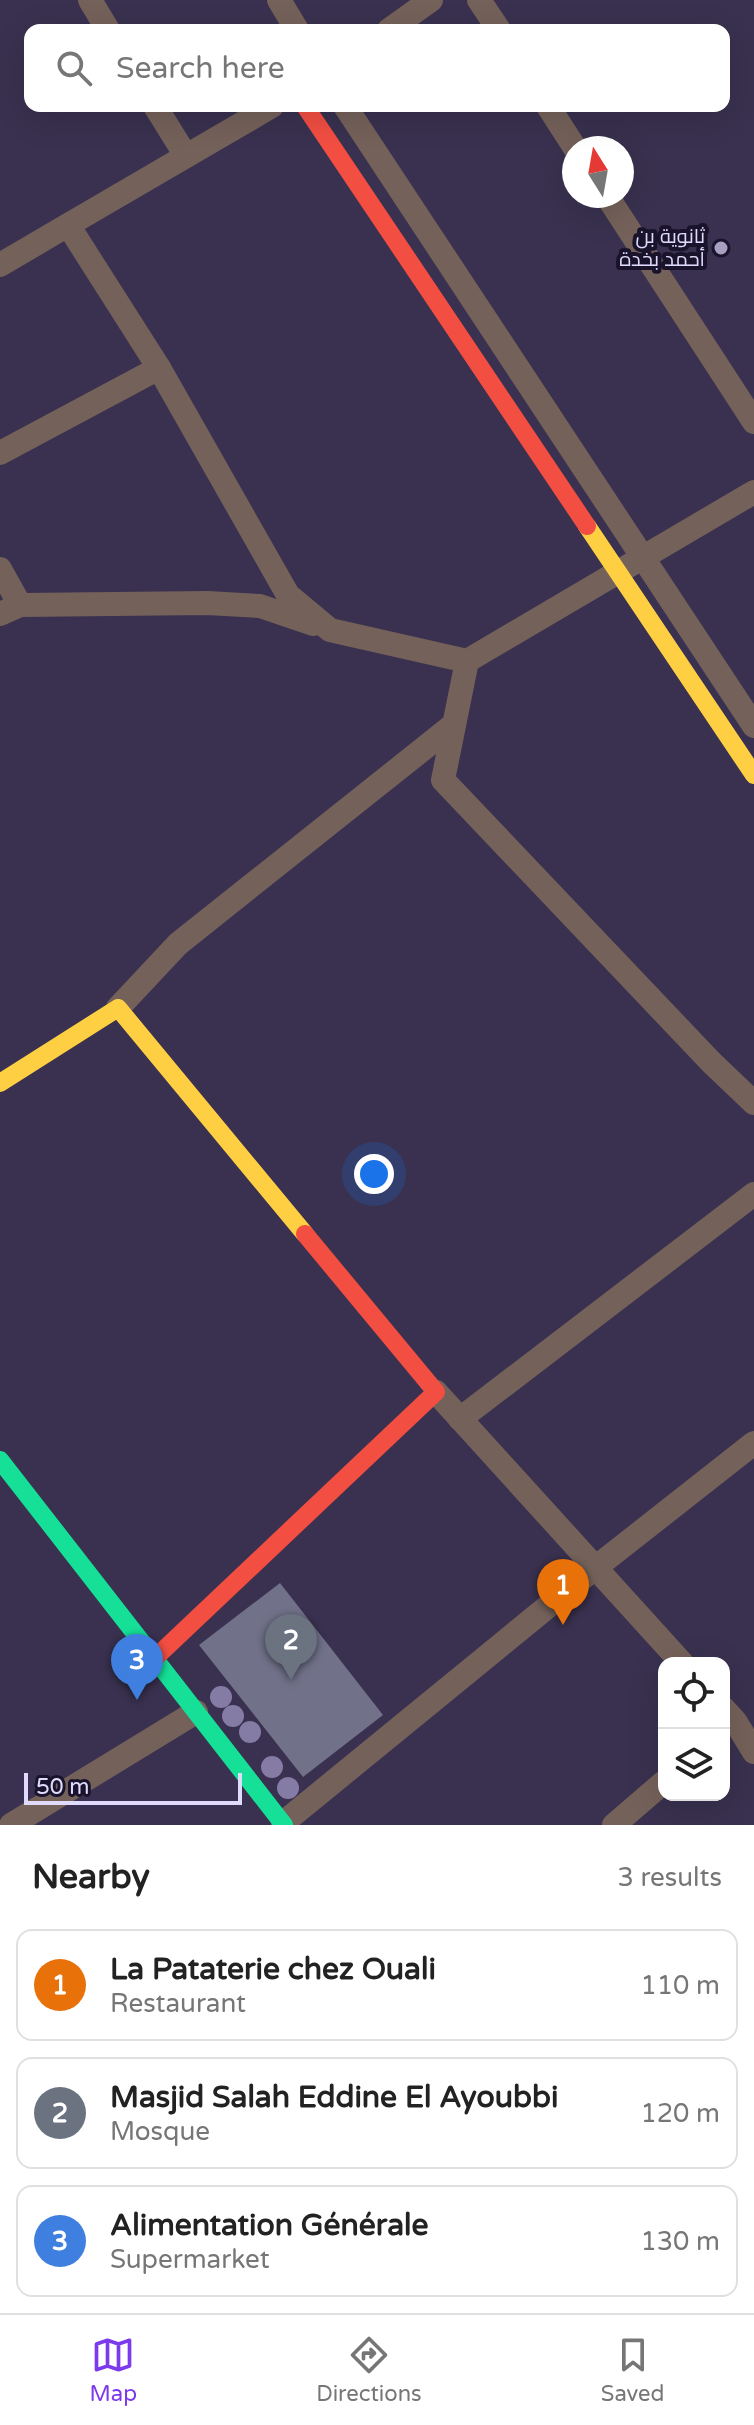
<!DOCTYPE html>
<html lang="en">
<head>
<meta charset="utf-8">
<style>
	:root { --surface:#fff; --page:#f6f6f6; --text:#222; --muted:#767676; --line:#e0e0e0; --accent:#7c3aed }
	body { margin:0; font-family:"Varela Round",Cairo,sans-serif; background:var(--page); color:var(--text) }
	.controls { position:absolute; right:24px; bottom:24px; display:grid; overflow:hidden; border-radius:16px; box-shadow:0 8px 32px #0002 }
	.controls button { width:72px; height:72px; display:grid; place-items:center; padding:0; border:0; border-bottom:2px solid var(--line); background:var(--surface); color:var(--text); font:40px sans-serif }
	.compass { position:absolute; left:562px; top:136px; width:72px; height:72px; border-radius:50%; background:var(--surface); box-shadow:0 8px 32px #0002; rotate:349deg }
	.scale { position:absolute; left:24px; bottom:20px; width:218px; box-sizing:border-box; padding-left:8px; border:4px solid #e0dafd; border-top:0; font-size:22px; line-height:28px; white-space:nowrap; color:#e0dafd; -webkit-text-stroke:6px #19132c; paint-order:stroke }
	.you { position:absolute; left:374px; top:1174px; width:28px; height:28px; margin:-20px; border:6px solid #fff; border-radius:50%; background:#1a73e8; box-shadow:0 0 0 12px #1a73e833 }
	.badge { display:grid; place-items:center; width:52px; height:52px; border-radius:50%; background:var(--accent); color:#fff; font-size:26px; font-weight:700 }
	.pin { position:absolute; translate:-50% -66px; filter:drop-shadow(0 2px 4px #0008) }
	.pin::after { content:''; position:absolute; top:42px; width:28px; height:24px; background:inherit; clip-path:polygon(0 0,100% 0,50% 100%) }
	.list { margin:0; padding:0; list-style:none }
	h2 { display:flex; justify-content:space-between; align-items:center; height:104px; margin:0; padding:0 32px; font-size:34px }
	h2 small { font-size:26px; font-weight:400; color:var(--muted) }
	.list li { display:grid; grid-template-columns:52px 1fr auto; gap:24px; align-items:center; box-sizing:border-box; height:112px; margin:0 16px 16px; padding:0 16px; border:2px solid var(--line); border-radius:16px }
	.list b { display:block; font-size:30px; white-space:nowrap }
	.list p { margin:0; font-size:26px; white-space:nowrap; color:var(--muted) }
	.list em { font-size:26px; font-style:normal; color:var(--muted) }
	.icon { flex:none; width:44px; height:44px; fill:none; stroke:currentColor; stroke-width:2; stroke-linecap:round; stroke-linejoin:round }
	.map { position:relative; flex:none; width:754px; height:1825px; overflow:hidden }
	.search { position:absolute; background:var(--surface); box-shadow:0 8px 32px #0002; left:24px; right:24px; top:24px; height:88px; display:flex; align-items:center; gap:20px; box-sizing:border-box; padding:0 28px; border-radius:16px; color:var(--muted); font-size:30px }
	.sheet { height:488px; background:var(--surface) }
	nav { display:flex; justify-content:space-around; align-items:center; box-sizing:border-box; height:112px; border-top:2px solid var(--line); background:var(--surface); font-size:22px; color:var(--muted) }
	nav a { display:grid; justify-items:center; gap:4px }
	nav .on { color:var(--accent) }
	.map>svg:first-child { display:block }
	.building { fill:#71718a }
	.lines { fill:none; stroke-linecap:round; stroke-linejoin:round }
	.street { stroke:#74615a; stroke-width:24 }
	.fast { stroke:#16e098; stroke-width:18 }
	.slow { stroke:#ffcf43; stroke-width:18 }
	.jam { stroke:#f24e42; stroke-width:18 }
	.tree { fill:#847ca5 }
	.poi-dot { fill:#a69fc0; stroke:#19132c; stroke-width:3 }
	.labels { text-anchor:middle; stroke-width:8; stroke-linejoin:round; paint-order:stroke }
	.poi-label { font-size:20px; fill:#e0dafd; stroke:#19132c; text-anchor:end }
</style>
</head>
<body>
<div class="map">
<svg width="754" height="1825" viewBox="0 0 754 1825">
	<rect width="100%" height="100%" fill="#39314f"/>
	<path class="building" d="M 280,1583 L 383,1715 L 303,1777 L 199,1645 Z"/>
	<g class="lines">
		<g class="street">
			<path d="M 90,0 L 108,30"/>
			<path d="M 279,0 L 297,30"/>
			<path d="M 479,0 L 499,30"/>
			<path d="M 389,30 L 431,0"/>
			<path d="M 155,106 L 186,156"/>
			<path d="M 345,106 L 754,726"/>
			<path d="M 548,106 L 575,148"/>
			<path d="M 607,196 L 754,422"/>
			<path d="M 0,265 L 68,225"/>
			<path d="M 159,368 L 288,595 L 330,630 L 467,661 L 754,492"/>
			<path d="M 0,453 L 159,368 L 68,225 L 272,106"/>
			<path d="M 0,569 L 20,605"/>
			<path d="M 0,614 L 20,605 L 207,603 L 260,606 L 313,624"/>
			<path d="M 467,661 L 443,780 L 711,1062 L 754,1103"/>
			<path d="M 118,1008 L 178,944 L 452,726"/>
			<path d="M 436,1392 L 682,1663"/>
			<path d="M 460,1419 L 754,1194"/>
			<path d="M 724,1709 L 735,1721 L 754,1752"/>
			<path d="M 283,1823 L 595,1568 L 754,1443"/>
			<path d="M 11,1825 L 196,1712"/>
			<path d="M 614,1825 L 664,1782"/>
		</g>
		<path class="fast" d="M 0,1460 L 284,1825"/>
		<g class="slow">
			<path d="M 587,526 L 754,775"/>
			<path d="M 0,1083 L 118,1008 L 305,1234"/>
		</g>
		<g class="jam">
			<path d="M 305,106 L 587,526"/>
			<path d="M 155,1658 L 436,1392 L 305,1234"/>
		</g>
	</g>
	<g class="tree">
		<circle cx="221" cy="1697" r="11"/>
		<circle cx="233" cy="1716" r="11"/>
		<circle cx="250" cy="1732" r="11"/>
		<circle cx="272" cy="1767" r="11"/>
		<circle cx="288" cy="1788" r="11"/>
	</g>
	<circle class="poi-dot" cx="721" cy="248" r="8"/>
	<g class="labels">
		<g class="poi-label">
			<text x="705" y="243">ثانوية بن<tspan x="705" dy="23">أحمد بخدة</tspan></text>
		</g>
	</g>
</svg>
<div class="controls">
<button><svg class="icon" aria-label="locate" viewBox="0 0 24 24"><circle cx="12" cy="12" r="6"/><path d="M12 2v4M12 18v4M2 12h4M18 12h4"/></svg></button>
<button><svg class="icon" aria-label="layers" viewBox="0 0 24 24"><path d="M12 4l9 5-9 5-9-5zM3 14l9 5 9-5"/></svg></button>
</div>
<svg class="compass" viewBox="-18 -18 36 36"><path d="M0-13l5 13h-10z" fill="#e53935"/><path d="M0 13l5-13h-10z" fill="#767676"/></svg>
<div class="scale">50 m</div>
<div class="you"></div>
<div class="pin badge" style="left:563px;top:1625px;background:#e8710a">1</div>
<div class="pin badge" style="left:291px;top:1680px;background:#6b7280">2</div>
<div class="pin badge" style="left:137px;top:1700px;background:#3f7fe0">3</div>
<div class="search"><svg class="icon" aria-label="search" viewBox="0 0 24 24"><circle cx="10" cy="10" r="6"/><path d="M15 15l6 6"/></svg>Search here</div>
</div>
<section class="sheet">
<h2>Nearby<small>3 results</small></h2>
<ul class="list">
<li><span class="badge" style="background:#e8710a">1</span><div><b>La Pataterie chez Ouali</b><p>Restaurant</p></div><em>110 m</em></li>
<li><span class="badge" style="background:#6b7280">2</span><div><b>Masjid Salah Eddine El Ayoubbi</b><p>Mosque</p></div><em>120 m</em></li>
<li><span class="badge" style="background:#3f7fe0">3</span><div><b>Alimentation Générale</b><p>Supermarket</p></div><em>130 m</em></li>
</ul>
</section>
<nav>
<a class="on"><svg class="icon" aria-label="map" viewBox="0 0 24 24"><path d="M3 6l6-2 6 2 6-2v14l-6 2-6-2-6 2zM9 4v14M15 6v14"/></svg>Map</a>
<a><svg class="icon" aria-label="directions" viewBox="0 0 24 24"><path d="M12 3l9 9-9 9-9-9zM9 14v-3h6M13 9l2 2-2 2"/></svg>Directions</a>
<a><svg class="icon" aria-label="saved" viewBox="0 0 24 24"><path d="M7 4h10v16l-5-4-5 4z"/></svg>Saved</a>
</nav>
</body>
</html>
